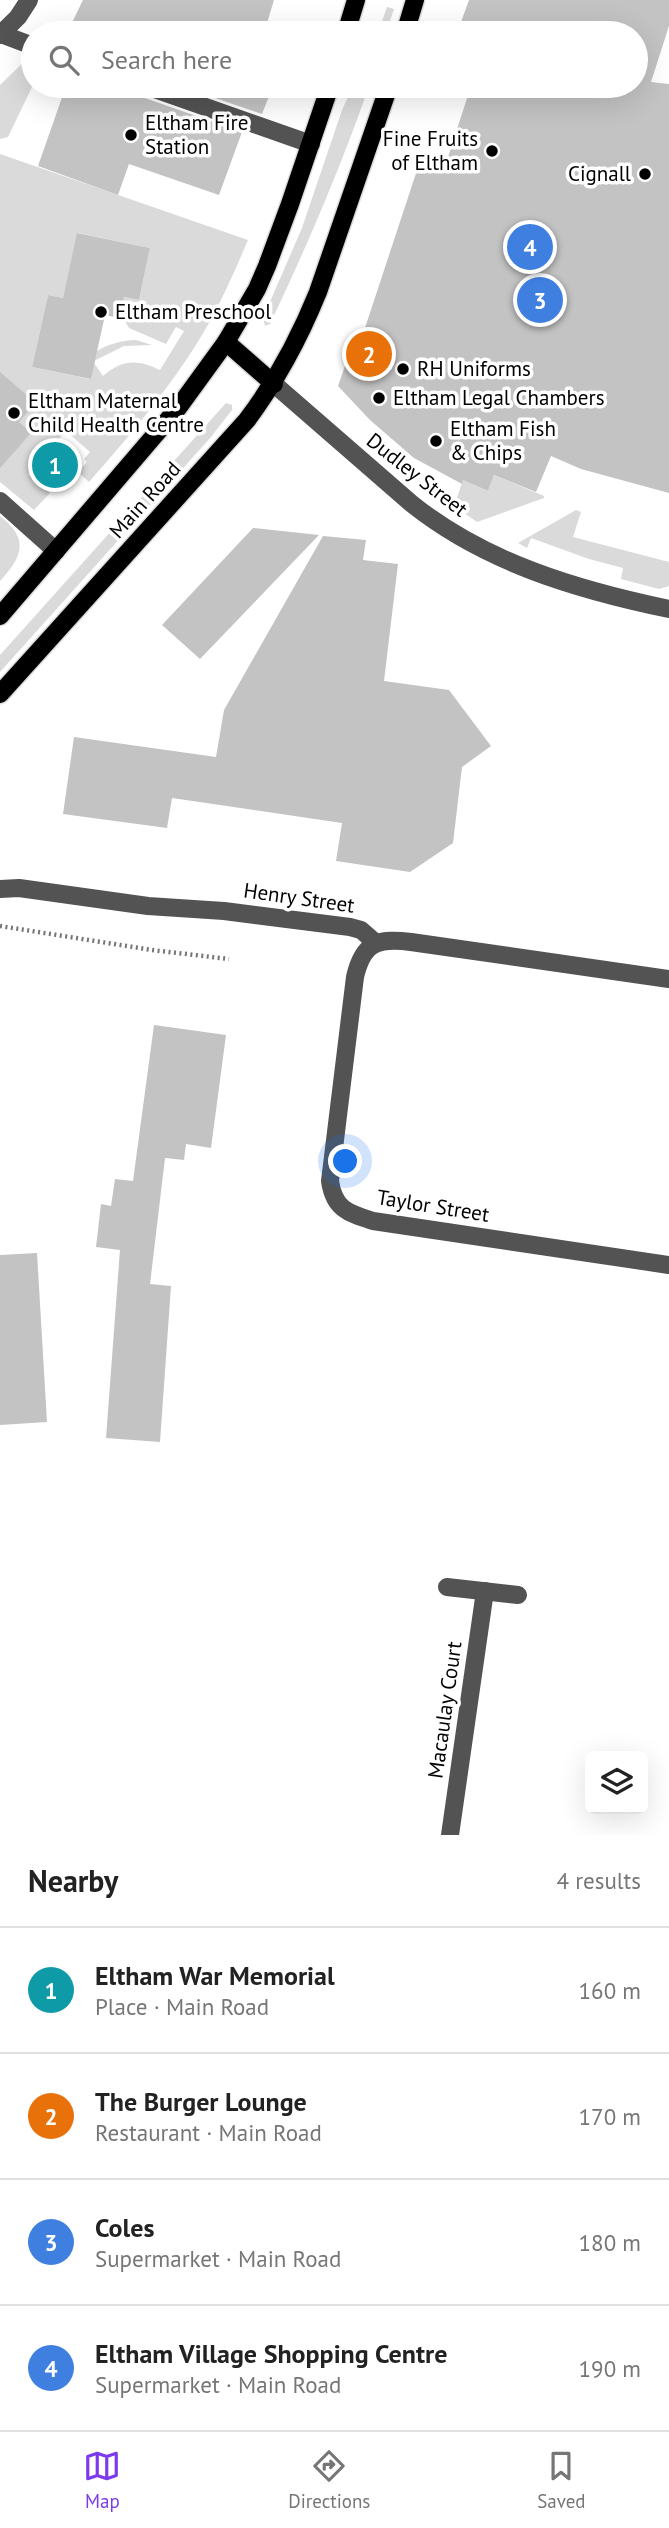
<!DOCTYPE html>
<html lang="en">
<head>
<meta charset="utf-8">
<style>
	:root { --surface:#fff; --page:#f2f2f2; --text:#222; --muted:#767676; --line:#e0e0e0; --accent:#7c3aed }
	body { margin:0; font-family:"PT Sans",sans-serif; background:var(--page); color:var(--text) }
	.controls { position:absolute; right:21px; bottom:21px; display:grid; overflow:hidden; border-radius:10px; box-shadow:0 7px 28px #0002 }
	.controls button { width:63px; height:63px; display:grid; place-items:center; padding:0; border:0; border-bottom:2px solid var(--line); background:var(--surface); color:var(--text); font:35px sans-serif }
	.you { position:absolute; left:346px; top:1162px; width:24px; height:24px; margin:-18px; border:5px solid #fff; border-radius:50%; background:#1a73e8; box-shadow:0 0 0 10px #1a73e833 }
	.badge { display:grid; place-items:center; width:46px; height:46px; border-radius:50%; background:var(--accent); color:#fff; font-size:23px; font-weight:700 }
	.pin { position:absolute; translate:-50% -50%; border:4px solid #fff; box-shadow:0 2px 7px #0006 }
	.list { margin:0; padding:0; list-style:none }
	h2 { display:flex; justify-content:space-between; align-items:center; height:91px; margin:0; padding:0 28px; font-size:30px }
	h2 small { font-size:23px; font-weight:400; color:var(--muted) }
	.list li { display:grid; grid-template-columns:46px 1fr auto; gap:21px; align-items:center; box-sizing:border-box; height:126px; padding:0 28px; border-top:2px solid var(--line) }
	.list b { display:block; font-size:26px; white-space:nowrap }
	.list p { margin:0; font-size:23px; white-space:nowrap; color:var(--muted) }
	.list em { font-size:23px; font-style:normal; color:var(--muted) }
	.icon { flex:none; width:38px; height:38px; fill:none; stroke:currentColor; stroke-width:2; stroke-linecap:round; stroke-linejoin:round }
	.map { position:relative; flex:none; width:669px; height:1835px; overflow:hidden }
	.search { position:absolute; background:var(--surface); box-shadow:0 7px 28px #0002; left:21px; right:21px; top:21px; height:77px; display:flex; align-items:center; gap:18px; box-sizing:border-box; padding:0 24px; border-radius:38px; color:var(--muted); font-size:26px }
	.sheet { height:595px; background:var(--surface) }
	nav { display:flex; justify-content:space-around; align-items:center; box-sizing:border-box; height:98px; border-top:2px solid var(--line); background:var(--surface); font-size:19px; color:var(--muted) }
	nav a { display:grid; justify-items:center; gap:4px }
	nav .on { color:var(--accent) }
	.map>svg:first-child { display:block }
	.green { fill:#dadada; fill-rule:evenodd }
	.building { fill:#c3c3c3 }
	.lines { fill:none; stroke-linecap:round; stroke-linejoin:round }
	.major-casing { stroke:#dbdbdb; stroke-width:21 }
	.path { stroke:#757575; stroke-width:4.5; stroke-dasharray:2 3.5; stroke-linecap:butt }
	.minor { stroke:#535353; stroke-width:18 }
	.major { stroke:#000; stroke-width:18 }
	.poi-dot { fill:#000; stroke:#fff; stroke-width:2.5 }
	.labels { text-anchor:middle; stroke-width:7; stroke-linejoin:round; paint-order:stroke }
	.poi-label { font-size:21px; fill:#000; stroke:#fff; text-anchor:start }
	.street-label { font-size:21px; fill:#000; stroke:#fff }
</style>
</head>
<body>
<div class="map">
<svg width="669" height="1835" viewBox="0 0 669 1835">
	<rect width="100%" height="100%" fill="#fff"/>
	<g class="green">
		<path d="M 387,7 L 394,9 L 386,33 L 378,33 Z"/>
		<path d="M 28,58 L 33,60 L 33,85 L 8,137 L 0,139 L 0,85 Z"/>
		<path d="M 353,86 L 369,86 C 341,167 307,246 270,324 L 265,326 L 263,318 L 302,228 L 342,110 Z"/>
		<path d="M 0,154 L 248,240 C 236,268 224,296 209,323 C 176,381 133,432 89,482 L 78,472 L 87,462 L 84,459 L 90,452 L 66,431 L 28,474 L 50,493 L 34,510 L 0,482 ZM 78,233 L 150,248 L 139,300 L 123,297 L 120,313 L 129,328 L 166,344 L 176,327 L 184,331 L 160,370 C 138,359 122,359 103,376 L 94,363 L 90,379 L 32,367 L 48,295 L 63,298 Z"/>
		<path d="M 136,340 L 152,345 L 124,346 L 94,361 L 97,351 C 109,344 122,340 136,340 Z"/>
		<path d="M 226,403 L 232,405 L 232,410 L 211,437 L 0,672 L 0,655 Z"/>
		<path d="M 494,475 L 544,496 L 544,498 L 477,522 L 454,506 L 463,480 L 488,491 Z"/>
		<path d="M 576,510 L 581,512 L 573,537 L 669,562 L 669,586 L 659,589 L 621,579 L 623,568 L 589,559 L 531,538 L 527,548 L 518,543 Z"/>
		<path d="M 0,516 C 30,539 22,557 0,581 Z"/>
	</g>
	<g class="building">
		<path d="M 83,0 L 274,0 L 264,33 L 67,33 Z"/>
		<path d="M 469,0 L 669,0 L 669,26 L 651,82 L 669,84 L 669,493 L 581,469 L 551,456 L 536,492 L 494,475 L 488,491 L 463,480 L 462,484 L 414,458 L 370,420 L 338,386 L 357,332 L 363,334 L 422,155 L 446,163 L 471,86 L 636,86 L 636,33 L 457,33 Z"/>
		<path d="M 66,86 L 135,86 L 137,93 L 142,97 L 242,132 L 219,195 L 129,164 L 118,195 L 38,166 Z"/>
		<path d="M 180,86 L 273,86 L 262,114 Z"/>
		<path d="M 77,233 L 150,248 L 139,300 L 124,297 L 119,318 L 105,315 L 91,379 L 32,367 L 48,295 L 63,298 Z"/>
		<path d="M 0,372 L 36,403 L 19,422 L 31,433 L 0,468 Z"/>
		<path d="M 253,528 L 319,535 L 200,659 L 162,625 Z"/>
		<path d="M 323,536 L 366,540 L 363,560 L 398,564 L 384,681 L 449,690 L 491,746 L 462,767 L 453,843 L 410,872 L 336,861 L 342,823 L 172,798 L 167,828 L 63,814 L 74,737 L 216,757 L 224,710 Z"/>
		<path d="M 154,1025 L 226,1035 L 211,1148 L 186,1144 L 184,1160 L 165,1158 L 150,1284 L 171,1286 L 160,1442 L 106,1438 L 120,1250 L 96,1247 L 101,1204 L 111,1206 L 115,1179 L 133,1181 Z"/>
		<path d="M 37,1253 L 47,1422 L 0,1425 L 0,1255 Z"/>
	</g>
	<g class="lines">
		<defs>
			<g id="major">
				<path d="M 346,33 L 356,0"/>
				<path d="M 405,33 L 415,0"/>
				<path d="M 226,342 L 274,384"/>
				<path d="M 0,616 L 178,408 L 226,342 L 257,289 L 267,266 L 290,204 L 330,86"/>
				<path d="M 0,694 L 247,420 C 277,380 299,339 318,292 L 389,86"/>
			</g>
		</defs>
		<use href="#major" class="major-casing"/>
		<path class="path" d="M 0,926 L 152,950 L 229,959"/>
		<g class="minor">
			<path d="M 1,34 L 33,46"/>
			<path d="M 0,35 L 18,17 L 29,0"/>
			<path d="M 146,86 L 311,144"/>
			<path d="M 274,384 L 412,504 C 486,563 578,590 669,609"/>
			<path d="M 0,501 L 56,551"/>
			<path d="M 0,889 L 19,888 L 148,906 L 224,911 L 350,927 L 361,930 L 376,943"/>
			<path d="M 669,979 L 411,942 C 378,938 363,942 355,977 L 330,1181 C 334,1209 348,1213 373,1221 L 669,1265"/>
			<path d="M 447,1587 L 518,1595"/>
			<path d="M 450,1835 L 485,1591"/>
		</g>
		<use href="#major" class="major"/>
	</g>
	<g class="poi-dot">
		<circle cx="131" cy="135" r="7"/>
		<circle cx="492" cy="151" r="7"/>
		<circle cx="645" cy="174" r="7"/>
		<circle cx="101" cy="312" r="7"/>
		<circle cx="403" cy="369" r="7"/>
		<circle cx="379" cy="398" r="7"/>
		<circle cx="14" cy="413" r="7"/>
		<circle cx="436" cy="441" r="7"/>
	</g>
	<g class="labels">
		<g class="poi-label">
			<text x="145" y="130">Eltham Fire<tspan x="145" dy="24">Station</tspan></text>
			<text x="478" y="146" text-anchor="end">Fine Fruits<tspan x="478" dy="24">of Eltham</tspan></text>
			<text x="631" y="181" text-anchor="end">Cignall</text>
			<text x="115" y="319">Eltham Preschool</text>
			<text x="417" y="376">RH Uniforms</text>
			<text x="393" y="405">Eltham Legal Chambers</text>
			<text x="28" y="408">Eltham Maternal<tspan x="28" dy="24">Child Health Centre</tspan></text>
			<text x="450" y="436">Eltham Fish<tspan x="450" dy="24">&amp; Chips</tspan></text>
		</g>
		<g class="street-label">
			<text transform="translate(417 475) rotate(38)" y="7">Dudley Street</text>
			<text transform="translate(145 500) rotate(-48)" y="7">Main Road</text>
			<text transform="translate(299 898) rotate(8)" y="7">Henry Street</text>
			<text transform="translate(433 1206) rotate(9)" y="7">Taylor Street</text>
			<text transform="translate(445 1710) rotate(-82)" y="7">Macaulay Court</text>
		</g>
	</g>
</svg>
<div class="controls">
<button><svg class="icon" aria-label="layers" viewBox="0 0 24 24"><path d="M12 4l9 5-9 5-9-5zM3 14l9 5 9-5"/></svg></button>
</div>
<div class="you"></div>
<div class="pin badge" style="left:55px;top:465px;background:#0f9aa8">1</div>
<div class="pin badge" style="left:369px;top:354px;background:#e8710a">2</div>
<div class="pin badge" style="left:540px;top:300px;background:#3f7fe0">3</div>
<div class="pin badge" style="left:530px;top:247px;background:#3f7fe0">4</div>
<div class="search"><svg class="icon" aria-label="search" viewBox="0 0 24 24"><circle cx="10" cy="10" r="6"/><path d="M15 15l6 6"/></svg>Search here</div>
</div>
<section class="sheet">
<h2>Nearby<small>4 results</small></h2>
<ul class="list">
<li><span class="badge" style="background:#0f9aa8">1</span><div><b>Eltham War Memorial</b><p>Place · Main Road</p></div><em>160 m</em></li>
<li><span class="badge" style="background:#e8710a">2</span><div><b>The Burger Lounge</b><p>Restaurant · Main Road</p></div><em>170 m</em></li>
<li><span class="badge" style="background:#3f7fe0">3</span><div><b>Coles</b><p>Supermarket · Main Road</p></div><em>180 m</em></li>
<li><span class="badge" style="background:#3f7fe0">4</span><div><b>Eltham Village Shopping Centre</b><p>Supermarket · Main Road</p></div><em>190 m</em></li>
</ul>
</section>
<nav>
<a class="on"><svg class="icon" aria-label="map" viewBox="0 0 24 24"><path d="M3 6l6-2 6 2 6-2v14l-6 2-6-2-6 2zM9 4v14M15 6v14"/></svg>Map</a>
<a><svg class="icon" aria-label="directions" viewBox="0 0 24 24"><path d="M12 3l9 9-9 9-9-9zM9 14v-3h6M13 9l2 2-2 2"/></svg>Directions</a>
<a><svg class="icon" aria-label="saved" viewBox="0 0 24 24"><path d="M7 4h10v16l-5-4-5 4z"/></svg>Saved</a>
</nav>
</body>
</html>
